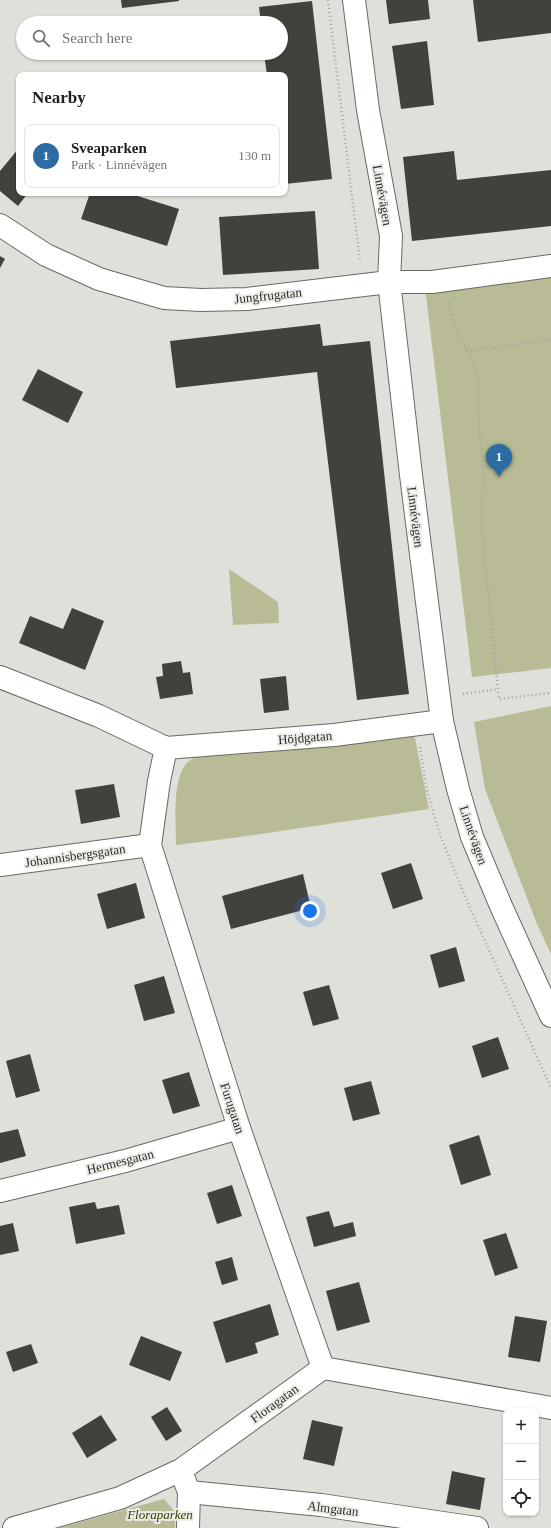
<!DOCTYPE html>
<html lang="en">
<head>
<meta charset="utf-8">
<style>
	:root { --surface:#fff; --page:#f6f6f6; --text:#202124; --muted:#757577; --line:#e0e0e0; --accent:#2c6ca2 }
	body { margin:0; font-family:Georgia,serif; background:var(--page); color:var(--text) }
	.controls { position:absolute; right:12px; bottom:12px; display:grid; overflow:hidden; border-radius:8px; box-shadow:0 1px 3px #0004 }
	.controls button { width:36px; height:36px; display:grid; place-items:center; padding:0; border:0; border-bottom:1px solid var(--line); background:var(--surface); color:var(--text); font:20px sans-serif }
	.you { position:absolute; left:310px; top:911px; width:14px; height:14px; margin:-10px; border:3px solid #fff; border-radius:50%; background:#1a73e8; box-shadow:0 0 0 6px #1a73e833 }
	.badge { display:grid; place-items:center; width:26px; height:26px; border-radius:50%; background:var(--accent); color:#fff; font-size:13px; font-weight:700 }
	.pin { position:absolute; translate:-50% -33px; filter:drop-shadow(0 1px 2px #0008) }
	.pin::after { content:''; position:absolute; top:21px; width:14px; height:12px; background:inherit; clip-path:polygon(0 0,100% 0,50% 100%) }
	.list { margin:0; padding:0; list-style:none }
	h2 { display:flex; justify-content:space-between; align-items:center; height:52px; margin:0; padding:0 16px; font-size:17px }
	h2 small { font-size:13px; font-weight:400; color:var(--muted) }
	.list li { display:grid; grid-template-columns:26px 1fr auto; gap:12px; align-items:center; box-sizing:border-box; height:64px; margin:0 8px 8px; padding:0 8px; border:1px solid var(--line); border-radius:8px }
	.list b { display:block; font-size:15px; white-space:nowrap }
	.list p { margin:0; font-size:13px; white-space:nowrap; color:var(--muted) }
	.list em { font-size:13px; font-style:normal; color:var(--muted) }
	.icon { flex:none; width:22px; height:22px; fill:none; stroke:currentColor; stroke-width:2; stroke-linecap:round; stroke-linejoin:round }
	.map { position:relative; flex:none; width:551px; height:1528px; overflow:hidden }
	.search { position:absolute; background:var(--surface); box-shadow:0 1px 3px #0004; left:16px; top:16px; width:272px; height:44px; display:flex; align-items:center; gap:10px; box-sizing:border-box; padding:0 14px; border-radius:22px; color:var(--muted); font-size:15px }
	.panel { position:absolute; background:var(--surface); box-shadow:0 1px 3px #0004; left:16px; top:72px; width:272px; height:124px; border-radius:8px }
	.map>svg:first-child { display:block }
	.green { fill:#b8bb96 }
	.building { fill:#41423d }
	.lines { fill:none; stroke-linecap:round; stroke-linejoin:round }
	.minor-casing { stroke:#696964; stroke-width:24 }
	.path { stroke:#a4a5a0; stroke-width:2.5; stroke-dasharray:1 3; stroke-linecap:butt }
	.minor { stroke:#fff; stroke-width:22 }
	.labels { text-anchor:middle; stroke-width:4; stroke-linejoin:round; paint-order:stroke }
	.street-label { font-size:13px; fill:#2c2c2a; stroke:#ecede7 }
	.park-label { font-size:13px; font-style:italic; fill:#363706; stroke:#ecede7 }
</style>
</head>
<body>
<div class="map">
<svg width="551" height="1528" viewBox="0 0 551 1528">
	<rect width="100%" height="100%" fill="#dfe0da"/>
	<g class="green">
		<path d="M 551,274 L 551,668 L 472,677 L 425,287 Z"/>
		<path d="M 229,569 L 278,602 L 279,623 L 233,625 Z"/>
		<path d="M 551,706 L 551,954 L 537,924 L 485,789 L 474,722 Z"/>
		<path d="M 412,735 L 415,738 L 429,809 L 233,838 L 176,845 C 176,823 172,781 186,764 C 190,758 202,755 208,753 Z"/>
		<path d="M 164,1499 L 175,1512 L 175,1528 L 59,1528 Z"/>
	</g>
	<g class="building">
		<path d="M 121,0 L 179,0 L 179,1 L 122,8 Z"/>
		<path d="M 386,0 L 428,0 L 430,19 L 389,24 Z"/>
		<path d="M 473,0 L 551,0 L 551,33 L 478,42 Z"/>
		<path d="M 312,1 L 332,179 L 285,184 L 285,75 L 267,75 L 264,53 L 281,53 L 281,23 L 261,23 L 259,7 Z"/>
		<path d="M 427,41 L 434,105 L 401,109 L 392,46 Z"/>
		<path d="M 19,148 L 19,193 L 28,193 L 18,206 L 0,191 L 0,171 Z"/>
		<path d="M 454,151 L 457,180 L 551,170 L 551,226 L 412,241 L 403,157 Z"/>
		<path d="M 90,193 L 128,193 L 179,209 L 167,246 L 81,219 Z"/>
		<path d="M 315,211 L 319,269 L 223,275 L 219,217 Z"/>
		<path d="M 0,256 L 5,259 L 0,268 Z"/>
		<path d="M 320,324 L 323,346 L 370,341 L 400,621 L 409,694 L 357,700 L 317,372 L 176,388 L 170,341 Z"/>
		<path d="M 38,369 L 83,392 L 68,423 L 22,400 Z"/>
		<path d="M 72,608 L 104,621 L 85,670 L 19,643 L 30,616 L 63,629 Z"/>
		<path d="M 181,661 L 183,673 L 190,672 L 193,694 L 160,699 L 156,677 L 163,676 L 162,664 Z"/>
		<path d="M 286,676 L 289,710 L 264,713 L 260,679 Z"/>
		<path d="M 114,784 L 120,817 L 81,824 L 75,790 Z"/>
		<path d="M 411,863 L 423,899 L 393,909 L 381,873 Z"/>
		<path d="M 303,874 L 311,908 L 231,929 L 222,896 Z"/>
		<path d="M 136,883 L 145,918 L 107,929 L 97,894 Z"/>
		<path d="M 456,947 L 465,981 L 439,988 L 430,955 Z"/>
		<path d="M 164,976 L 175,1013 L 144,1021 L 134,985 Z"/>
		<path d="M 329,985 L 339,1019 L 313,1026 L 303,992 Z"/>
		<path d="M 498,1037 L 509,1069 L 482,1078 L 472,1046 Z"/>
		<path d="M 30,1054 L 40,1091 L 16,1098 L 6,1061 Z"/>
		<path d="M 189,1072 L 200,1106 L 173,1114 L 162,1080 Z"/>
		<path d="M 371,1081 L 380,1114 L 353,1121 L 344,1088 Z"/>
		<path d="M 18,1129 L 26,1156 L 0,1163 L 0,1133 Z"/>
		<path d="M 479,1135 L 491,1175 L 461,1185 L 449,1145 Z"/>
		<path d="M 232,1185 L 242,1216 L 217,1224 L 207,1193 Z"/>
		<path d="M 95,1202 L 97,1209 L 119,1205 L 125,1234 L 76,1244 L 69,1207 Z"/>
		<path d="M 329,1211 L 334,1227 L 353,1222 L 356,1236 L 314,1247 L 306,1217 Z"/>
		<path d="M 13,1223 L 19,1251 L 0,1255 L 0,1226 Z"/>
		<path d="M 506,1233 L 518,1268 L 495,1276 L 483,1240 Z"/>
		<path d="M 232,1257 L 238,1280 L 222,1285 L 215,1262 Z"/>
		<path d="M 359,1282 L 370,1322 L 337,1331 L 326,1291 Z"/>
		<path d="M 270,1304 L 279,1335 L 255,1343 L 258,1353 L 226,1363 L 213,1322 Z"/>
		<path d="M 515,1316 L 547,1321 L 540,1362 L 508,1357 Z"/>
		<path d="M 141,1336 L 182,1352 L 170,1381 L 129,1365 Z"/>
		<path d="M 31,1344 L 38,1363 L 13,1372 L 6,1352 Z"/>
		<path d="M 167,1407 L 182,1431 L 166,1441 L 151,1417 Z"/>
		<path d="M 101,1415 L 117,1440 L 87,1458 L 72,1433 Z"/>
		<path d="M 312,1420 L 343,1427 L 334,1466 L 303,1459 Z"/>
		<path d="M 452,1471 L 485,1478 L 480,1510 L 446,1504 Z"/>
	</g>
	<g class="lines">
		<defs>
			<g id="minor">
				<path d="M 354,0 L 368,110 L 391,236 L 389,282 L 411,475 L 442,721 L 458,789 L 472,837 L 501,906 L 551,1016"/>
				<path d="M 0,225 L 46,255 L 99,279 L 164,298 L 201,300 L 247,299 L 389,282 L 432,282 L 551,266"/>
				<path d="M 0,677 L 99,716 L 166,748 L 334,735 L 442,721"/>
				<path d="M 166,748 L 159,781 L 150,845 L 239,1128 L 323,1368"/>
				<path d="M 0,865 L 150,845"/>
				<path d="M 0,1191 L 125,1161 L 239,1128"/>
				<path d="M 184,1479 L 189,1492 L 188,1528"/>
				<path d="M 189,1492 L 321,1505 L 477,1528"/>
				<path d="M 14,1528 L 120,1498 L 181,1470 L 323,1368 L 551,1408"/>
			</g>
		</defs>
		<use href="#minor" class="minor-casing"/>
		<g class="path">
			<path d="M 328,0 L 360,261"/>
			<path d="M 449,303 L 452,320 L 467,351 L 478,378 L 479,429 L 484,475 L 481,510 L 482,531 L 499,699 L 551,693"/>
			<path d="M 467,351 L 551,340"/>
			<path d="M 463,694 L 498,689"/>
			<path d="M 420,747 L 426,786 L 434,815 L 442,840 L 467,901 L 551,1088"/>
		</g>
		<use href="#minor" class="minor"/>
	</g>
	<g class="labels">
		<g class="street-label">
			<text transform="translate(383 195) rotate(80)" y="5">Linnévägen</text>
			<text transform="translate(268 295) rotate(-6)" y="5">Jungfrugatan</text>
			<text transform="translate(416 517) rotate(83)" y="5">Linnévägen</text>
			<text transform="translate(305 737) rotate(-5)" y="5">Höjdgatan</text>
			<text transform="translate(474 835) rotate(71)" y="5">Linnévägen</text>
			<text transform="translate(75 855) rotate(-8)" y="5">Johannisbergsgatan</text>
			<text transform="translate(233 1108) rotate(72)" y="5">Furugatan</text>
			<text transform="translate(120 1161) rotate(-14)" y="5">Hermesgatan</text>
			<text transform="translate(274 1403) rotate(-36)" y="5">Floragatan</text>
			<text transform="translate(333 1508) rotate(7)" y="5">Almgatan</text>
		</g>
		<g class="park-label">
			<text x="160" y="1519">Floraparken</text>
		</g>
	</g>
</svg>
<div class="controls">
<button>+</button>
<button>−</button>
<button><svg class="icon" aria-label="locate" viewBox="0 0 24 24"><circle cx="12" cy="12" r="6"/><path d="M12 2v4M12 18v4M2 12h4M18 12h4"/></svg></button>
</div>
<div class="you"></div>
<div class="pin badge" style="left:499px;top:477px">1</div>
<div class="search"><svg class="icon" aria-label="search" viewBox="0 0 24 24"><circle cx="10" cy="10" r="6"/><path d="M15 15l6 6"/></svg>Search here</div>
<section class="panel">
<h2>Nearby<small></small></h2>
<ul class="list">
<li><span class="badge">1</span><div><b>Sveaparken</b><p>Park · Linnévägen</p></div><em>130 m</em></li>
</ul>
</section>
</div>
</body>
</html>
